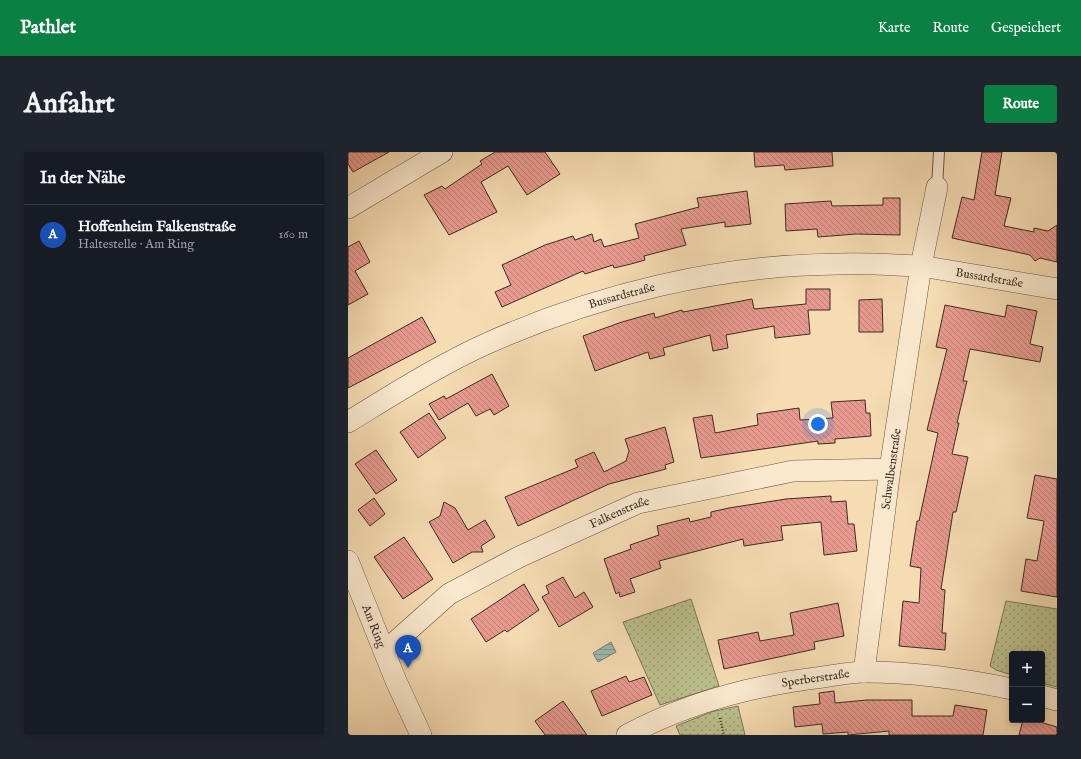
<!DOCTYPE html>
<html lang="de">
<head>
<meta charset="utf-8">
<style>
	:root { --surface:#171b24; --page:#20242c; --text:#f1f3f6; --muted:#9ea1a6; --line:#363941; --accent:#0b8043 }
	body { margin:0; font-family:"IM FELL English",serif; background:var(--page); color:var(--text) }
	.controls { position:absolute; right:12px; bottom:12px; display:grid; overflow:hidden; border-radius:4px; box-shadow:0 2px 10px #0003 }
	.controls button { width:36px; height:36px; display:grid; place-items:center; padding:0; border:0; border-bottom:1px solid var(--line); background:var(--surface); color:var(--text); font:20px sans-serif }
	.you { position:absolute; left:470px; top:272px; width:14px; height:14px; margin:-10px; border:3px solid #fff; border-radius:50%; background:#1a73e8; box-shadow:0 0 0 6px #1a73e833 }
	.badge { display:grid; place-items:center; width:26px; height:26px; border-radius:50%; background:var(--accent); color:#fff; font-size:13px; font-weight:700 }
	.pin { position:absolute; translate:-50% -33px; filter:drop-shadow(0 1px 2px #0008) }
	.pin::after { content:''; position:absolute; top:21px; width:14px; height:12px; background:inherit; clip-path:polygon(0 0,100% 0,50% 100%) }
	.list { margin:0; padding:0; list-style:none }
	h2 { display:flex; justify-content:space-between; align-items:center; height:52px; margin:0; padding:0 16px; font-size:17px }
	h2 small { font-size:13px; font-weight:400; color:var(--muted) }
	.list li { display:grid; grid-template-columns:26px 1fr auto; gap:12px; align-items:center; box-sizing:border-box; height:60px; padding:0 16px; border-top:1px solid var(--line) }
	.list b { display:block; font-size:15px; white-space:nowrap }
	.list p { margin:0; font-size:13px; white-space:nowrap; color:var(--muted) }
	.list em { font-size:13px; font-style:normal; color:var(--muted) }
	.map { position:relative; flex:none; width:709px; height:583px; overflow:hidden; border-radius:4px }
	header { display:flex; align-items:center; gap:24px; box-sizing:border-box; height:56px; padding:0 20px; background:var(--accent); color:#fff }
	header strong { font-size:19px }
	nav { display:flex; gap:22px; margin-inline-start:auto; font-size:14px }
	.intro { display:flex; align-items:center; justify-content:space-between; box-sizing:border-box; height:96px; padding:0 24px }
	h1 { margin:0; font-size:28px }
	.button { padding:10px 18px; border-radius:4px; background:var(--accent); color:#fff; font-size:14px; font-weight:700 }
	main { display:flex; gap:24px; padding:0 24px }
	aside { flex:1; background:var(--surface); border-radius:4px; box-shadow:0 2px 10px #0003 }
	.map>svg:first-child { display:block }
	.grass { fill:url(#grass-dots); stroke:#7b7658 }
	.water { fill:url(#water-rules); stroke:#768178 }
	.building { fill:url(#building-back-hatch); stroke:#3b2b22 }
	.lines { fill:none; stroke-linecap:round; stroke-linejoin:round }
	.service-casing { stroke:#6a5746; stroke-width:12 }
	.minor-casing { stroke:#6a5746; stroke-width:22 }
	.path { stroke:#3b2b22; stroke-width:2.5; stroke-dasharray:1 2; stroke-linecap:butt }
	.service { stroke:#f9e8ce; stroke-width:10 }
	.minor { stroke:#f9e8ce; stroke-width:21 }
	.labels { text-anchor:middle; stroke-width:3; stroke-linejoin:round; paint-order:stroke }
	.street-label { font-size:12px; fill:#3b2b22; stroke:#f9e8ce }
</style>
</head>
<body>
<header>
<strong>Pathlet</strong>
<nav><a>Karte</a><a>Route</a><a>Gespeichert</a></nav>
</header>
<div class="intro"><h1>Anfahrt</h1><a class="button">Route</a></div>
<main>
<aside>
<h2>In der Nähe<small></small></h2>
<ul class="list">
<li><span class="badge" style="background:#1a4fb4">A</span><div><b>Hoffenheim Falkenstraße</b><p>Haltestelle · Am Ring</p></div><em>160 m</em></li>
</ul>
</aside>
<div class="map">
<svg width="709" height="583" viewBox="0 0 709 583">
	<defs>
		<pattern id="grass-dots" width="8" height="8" patternUnits="userSpaceOnUse"><rect width="8" height="8" fill="#bbc08d"/><path d="M2 2h.1M6 6h.1" fill="none" stroke="#999c73" stroke-width="1.8" stroke-linecap="round"/></pattern>
		<pattern id="water-rules" width="6" height="5" patternUnits="userSpaceOnUse"><rect width="6" height="5" fill="#9dbbb1"/><path d="M0 2.5h6" fill="none" stroke="#819890"/></pattern>
		<pattern id="building-back-hatch" width="6" height="6" patternUnits="userSpaceOnUse"><rect width="6" height="6" fill="#e99a90"/><path d="M-1 5l2 2M0 0l6 6M5-1l2 2" fill="none" stroke="#be7e75"/></pattern>
	</defs>
	<rect width="100%" height="100%" fill="#f6dcb3"/>
	<filter id="stains"><feTurbulence type="fractalNoise" baseFrequency=".005" numOctaves="4"/><feColorMatrix values="0 0 0 0 .2 0 0 0 0 .09 0 0 0 0 .02 0 0 0 .5 -.17"/></filter>
	<radialGradient id="worn" r=".72"><stop offset=".6" stop-color="#630" stop-opacity="0"/><stop offset="1" stop-color="#630" stop-opacity=".3"/></radialGradient>
	<g class="grass">
		<path d="M 343,447 L 371,534 L 312,553 L 275,470 Z"/>
		<path d="M 658,449 L 709,457 L 709,535 L 694,531 L 694,502 L 664,502 L 664,523 L 648,518 L 642,514 Z"/>
		<path d="M 390,554 L 397,583 L 332,583 L 328,574 L 363,560 Z"/>
	</g>
	<path class="water" d="M 263,490 L 268,500 L 250,510 L 245,501 Z"/>
	<g class="building">
		<path d="M 0,0 L 41,0 L 5,20 L 0,12 Z"/>
		<path d="M 147,0 L 197,0 L 212,22 L 179,43 L 160,14 L 133,30 L 149,60 L 101,83 L 76,43 L 94,34 L 97,37 L 134,12 L 132,9 Z"/>
		<path d="M 406,0 L 484,0 L 485,14 L 437,18 L 436,13 L 407,15 Z"/>
		<path d="M 634,0 L 654,0 L 647,43 L 663,46 L 656,74 L 686,80 L 686,76 L 700,79 L 709,73 L 709,110 L 692,106 L 687,109 L 682,103 L 604,86 L 614,45 L 626,48 Z"/>
		<path d="M 399,39 L 403,72 L 377,75 L 377,70 L 333,77 L 338,93 L 296,104 L 297,108 L 283,112 L 266,116 L 265,113 L 237,122 L 235,119 L 154,155 L 147,140 L 163,133 L 154,113 L 197,93 L 225,84 L 227,88 L 244,82 L 246,90 L 253,87 L 256,95 L 291,86 L 287,72 L 351,55 L 349,46 Z"/>
		<path d="M 535,46 L 552,46 L 552,83 L 508,82 L 470,85 L 469,77 L 438,79 L 437,52 L 483,49 L 484,54 L 535,53 Z"/>
		<path d="M 11,89 L 22,110 L 7,119 L 20,142 L 0,153 L 0,95 Z"/>
		<path d="M 458,137 L 482,137 L 482,158 L 460,158 L 462,182 L 427,186 L 426,174 L 378,183 L 380,196 L 365,199 L 362,183 L 315,196 L 317,203 L 302,207 L 300,200 L 247,219 L 235,184 L 274,170 L 306,161 L 307,166 L 334,158 L 335,160 L 404,147 L 406,157 L 458,152 Z"/>
		<path d="M 534,147 L 535,180 L 511,180 L 511,148 Z"/>
		<path d="M 597,153 L 657,165 L 659,153 L 689,159 L 682,192 L 695,195 L 692,210 L 622,197 L 615,229 L 619,229 L 609,271 L 611,271 L 604,302 L 620,305 L 608,360 L 605,360 L 593,437 L 597,438 L 594,481 L 598,481 L 597,498 L 551,494 L 555,449 L 571,451 L 573,416 L 562,414 L 569,369 L 571,369 L 590,281 L 579,278 L 599,197 L 588,195 Z"/>
		<path d="M 74,165 L 88,190 L 0,236 L 0,206 Z"/>
		<path d="M 144,222 L 161,254 L 146,263 L 142,257 L 128,264 L 120,251 L 91,268 L 81,252 L 96,244 L 98,247 Z"/>
		<path d="M 517,248 L 518,261 L 522,261 L 523,284 L 487,287 L 487,291 L 470,292 L 470,289 L 353,306 L 345,266 L 364,263 L 367,281 L 410,273 L 409,262 L 451,256 L 452,268 L 485,266 L 483,250 Z"/>
		<path d="M 81,261 L 98,286 L 70,306 L 52,280 Z"/>
		<path d="M 317,275 L 326,310 L 317,313 L 318,317 L 261,332 L 170,374 L 157,345 L 230,315 L 227,308 L 246,300 L 256,320 L 278,309 L 281,299 L 277,287 Z"/>
		<path d="M 28,298 L 49,328 L 28,342 L 7,312 Z"/>
		<path d="M 687,323 L 709,327 L 709,445 L 673,439 L 678,407 L 689,409 L 696,369 L 679,366 Z"/>
		<path d="M 483,344 L 483,350 L 498,349 L 500,372 L 506,372 L 509,399 L 476,403 L 473,370 L 433,374 L 435,388 L 396,394 L 395,387 L 311,409 L 313,416 L 282,427 L 287,440 L 272,445 L 271,440 L 268,442 L 256,407 L 283,397 L 282,393 L 311,383 L 309,374 L 341,366 L 342,370 L 363,365 L 363,360 L 381,356 L 438,347 Z"/>
		<path d="M 26,346 L 37,362 L 22,374 L 10,358 Z"/>
		<path d="M 96,350 L 107,356 L 120,378 L 137,368 L 147,385 L 133,394 L 135,400 L 124,400 L 105,411 L 81,370 L 92,364 Z"/>
		<path d="M 56,385 L 85,427 L 55,447 L 26,405 Z"/>
		<path d="M 215,425 L 227,446 L 236,440 L 245,455 L 211,475 L 194,445 L 201,441 L 198,434 Z"/>
		<path d="M 176,432 L 191,458 L 159,480 L 157,478 L 138,490 L 123,467 Z"/>
		<path d="M 490,451 L 496,484 L 466,490 L 467,497 L 376,517 L 370,488 L 410,480 L 412,489 L 446,483 L 442,461 Z"/>
		<path d="M 278,524 L 281,530 L 296,525 L 304,543 L 254,564 L 243,539 Z"/>
		<path d="M 486,539 L 487,551 L 519,548 L 564,548 L 564,564 L 605,564 L 607,553 L 639,558 L 635,583 L 541,583 L 541,579 L 500,583 L 500,580 L 475,582 L 474,572 L 447,575 L 445,555 L 472,552 L 471,541 Z"/>
		<path d="M 215,549 L 239,583 L 197,583 L 187,569 Z"/>
		<path d="M 675,568 L 685,568 L 709,575 L 709,583 L 671,583 Z"/>
	</g>
	<g class="lines">
		<defs>
			<path id="service" d="M 589,35 L 591,0"/>
			<g id="minor">
				<path id="s1" d="M 589,35 L 573,114 L 709,137"/>
				<path d="M 0,56 L 94,0"/>
				<path id="s2" d="M 0,270 C 46,242 91,213 140,191 C 250,142 371,113 491,112 C 518,111 546,113 573,114 L 542,317 L 516,520"/>
				<path id="s3" d="M 0,409 L 48,529 L 73,583"/>
				<path id="s4" d="M 37,499 L 101,442 L 171,405 L 290,351 L 445,319 L 542,317"/>
				<path d="M 694,544 L 709,548"/>
				<path id="s5" d="M 279,583 C 339,551 407,533 475,525 C 489,523 503,520 517,520 C 566,520 616,527 664,537"/>
			</g>
		</defs>
		<use href="#service" class="service-casing"/>
		<use href="#minor" class="minor-casing"/>
		<path class="path" d="M 372,566 L 376,583"/>
		<use href="#service" class="service"/>
		<use href="#minor" class="minor"/>
	</g>
	<g class="labels">
		<g class="street-label">
			<text dy="4" stroke="none"><textPath href="#s1" startOffset="150">Bussardstraße</textPath></text>
			<text dy="4" stroke="none"><textPath href="#s2" startOffset="303">Bussardstraße</textPath></text>
			<text transform="translate(543 317) rotate(-82)" y="4">Schwalbenstraße</text>
			<text dy="4" stroke="none"><textPath href="#s4" startOffset="275">Falkenstraße</textPath></text>
			<text dy="4" stroke="none"><textPath href="#s3" startOffset="70">Am Ring</textPath></text>
			<text dy="4" stroke="none"><textPath href="#s5" startOffset="198">Sperberstraße</textPath></text>
		</g>
	</g>
	<rect width="100%" height="100%" filter="url(#stains)"/>
	<rect width="100%" height="100%" fill="url(#worn)"/>
</svg>
<div class="controls">
<button>+</button>
<button>−</button>
</div>
<div class="you"></div>
<div class="pin badge" style="left:60px;top:516px;background:#1a4fb4">A</div>
</div>
</main>
</body>
</html>
